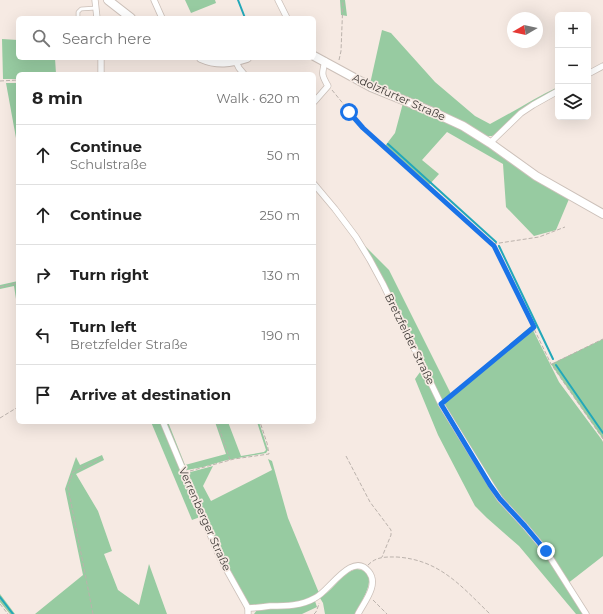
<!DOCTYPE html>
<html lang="en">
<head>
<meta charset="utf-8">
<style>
	:root { --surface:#fff; --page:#f6f6f6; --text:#222; --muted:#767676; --line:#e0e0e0 }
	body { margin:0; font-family:Montserrat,sans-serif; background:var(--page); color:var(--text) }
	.controls { position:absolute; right:12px; top:12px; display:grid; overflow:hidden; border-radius:6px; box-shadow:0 4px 16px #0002 }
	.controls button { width:36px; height:36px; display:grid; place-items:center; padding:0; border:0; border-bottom:1px solid var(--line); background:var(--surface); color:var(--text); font:20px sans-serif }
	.compass { position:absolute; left:507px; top:12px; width:36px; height:36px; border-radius:50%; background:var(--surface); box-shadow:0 4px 16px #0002; rotate:261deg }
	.stop { position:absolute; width:12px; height:12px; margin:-9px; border:3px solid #1a73e8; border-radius:50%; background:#fff }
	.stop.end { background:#1a73e8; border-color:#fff; box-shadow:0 1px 4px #0008 }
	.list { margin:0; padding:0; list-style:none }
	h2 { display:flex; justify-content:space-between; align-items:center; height:52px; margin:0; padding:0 16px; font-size:17px }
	h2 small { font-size:13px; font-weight:400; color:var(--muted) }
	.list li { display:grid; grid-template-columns:26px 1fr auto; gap:12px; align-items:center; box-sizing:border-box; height:60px; padding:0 16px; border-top:1px solid var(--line) }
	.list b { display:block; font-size:15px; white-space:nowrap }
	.list p { margin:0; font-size:13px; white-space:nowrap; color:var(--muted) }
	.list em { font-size:13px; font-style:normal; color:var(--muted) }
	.icon { flex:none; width:22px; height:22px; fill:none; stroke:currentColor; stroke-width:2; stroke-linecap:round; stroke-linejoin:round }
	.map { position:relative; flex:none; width:603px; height:614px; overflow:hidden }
	.search { position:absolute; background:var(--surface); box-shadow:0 4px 16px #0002; left:16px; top:16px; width:300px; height:44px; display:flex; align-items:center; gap:10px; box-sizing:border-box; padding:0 14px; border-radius:6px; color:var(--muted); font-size:15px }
	.panel { position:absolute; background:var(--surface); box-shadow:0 4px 16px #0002; left:16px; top:72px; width:300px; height:352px; border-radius:6px }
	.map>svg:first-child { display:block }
	.green { fill:#97cba1 }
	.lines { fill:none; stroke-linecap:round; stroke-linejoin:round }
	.stream { stroke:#23a8b9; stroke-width:2 }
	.lane-casing { stroke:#ccc0b9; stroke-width:4.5 }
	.street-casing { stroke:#ccc0b9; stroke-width:7 }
	.secondary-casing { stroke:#ccc0b9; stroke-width:10 }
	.path { stroke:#bbb2ac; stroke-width:1; stroke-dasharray:4 2; stroke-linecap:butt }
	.lane { stroke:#fff; stroke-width:3 }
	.street { stroke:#fff; stroke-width:5.5 }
	.secondary { stroke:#fff; stroke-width:8 }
	.route { stroke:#1a73e8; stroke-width:5 }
	.labels { text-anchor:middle; stroke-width:3.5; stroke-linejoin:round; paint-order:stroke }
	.street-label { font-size:11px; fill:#3d3936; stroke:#f6eae3 }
</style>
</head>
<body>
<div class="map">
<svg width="603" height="614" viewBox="0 0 603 614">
	<rect width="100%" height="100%" fill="#f6eae3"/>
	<g class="green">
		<path d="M 185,0 L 215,0 L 216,3 L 191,13 Z"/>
		<path d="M 340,0 L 345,0 L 347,16 L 341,15 Z"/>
		<path d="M 382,30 L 391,33 L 435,82 L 475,116 L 490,124 C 513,112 535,98 558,87 L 558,89 L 498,133 L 492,136 L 485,136 L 370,84 Z"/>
		<path d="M 2,39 L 18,40 L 18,58 L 55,58 L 56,74 L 18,74 L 18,79 L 3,79 Z"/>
		<path d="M 6,83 L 18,83 L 18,149 Z"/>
		<path d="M 403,103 L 462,129 L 488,146 L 535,179 L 569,199 L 556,230 L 534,236 L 506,207 L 503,164 L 447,132 L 422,160 L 439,174 L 429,185 L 385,146 L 395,133 Z"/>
		<path d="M 356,237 L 389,270 L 451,394 L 531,326 L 559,382 L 602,440 L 603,442 L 603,556 L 567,584 L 586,614 L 576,614 L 519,546 L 487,518 L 475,506 L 438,435 L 415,379 L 423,368 Z"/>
		<path d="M 18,281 L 18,312 L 14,286 L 0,289 L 0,285 Z"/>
		<path d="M 603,339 L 603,439 L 551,364 Z"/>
		<path d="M 151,422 L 160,422 L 200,517 L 192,520 Z"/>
		<path d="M 165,422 L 168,422 L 185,465 L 226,454 L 215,422 L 228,422 L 241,456 L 264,452 L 266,450 L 257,422 L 259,422 L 268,450 L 266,453 L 227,460 L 203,467 L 187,470 L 185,469 Z"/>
		<path d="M 102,455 L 104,460 L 76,474 L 98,511 L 112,551 L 104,554 L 118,590 L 139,605 L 149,564 L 167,614 L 35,614 L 83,575 L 65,489 L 76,457 L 80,465 Z"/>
		<path d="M 268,459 L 272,461 L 288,518 L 319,593 L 300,602 L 258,606 L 250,605 L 246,601 L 222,557 L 187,473 L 213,466 L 203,486 L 211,501 L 272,470 Z"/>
		<path d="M 356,569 C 383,571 361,602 355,614 L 325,614 L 323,603 L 320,598 C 324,595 328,592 331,589 C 340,580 343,573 356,569 Z"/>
		<path d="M 0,594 L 15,614 L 10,614 L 0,602 Z"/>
		<path d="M 315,601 L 317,607 L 302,614 L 254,614 L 257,610 L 287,608 L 303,606 Z"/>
	</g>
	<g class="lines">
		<g class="stream">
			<path d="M 238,0 L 245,18"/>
			<path d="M 388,144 L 496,242"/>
			<path d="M 499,246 L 553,359"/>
			<path d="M 556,365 L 603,433"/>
			<path d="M 0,597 L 13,614"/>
		</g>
		<defs>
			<path id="lane" d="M 78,18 L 78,12 L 81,9 L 96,8"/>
			<g id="street">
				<path d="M 95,0 L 97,18"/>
				<path d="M 154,0 L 162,18"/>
				<path d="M 278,0 L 287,18"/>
				<path d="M 101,58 L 101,74"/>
				<path d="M 236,62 L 239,68 L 244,74"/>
				<path d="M 588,74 L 603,66"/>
				<path d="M 314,102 L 328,86 C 321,74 322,74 325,61"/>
				<path d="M 490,143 L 521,113 L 533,105 L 558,91"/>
				<path d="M 314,184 L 335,209 L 356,237 L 370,260 L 383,284 L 441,404 L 491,485 L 500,499 L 525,526 L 546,551 L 586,614"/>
				<path d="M 163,422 L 220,558 L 248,608 L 248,614"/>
				<path d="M 248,608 C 256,608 263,607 270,606 C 286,606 301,606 315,598 C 329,592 352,550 369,572 C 379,585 364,602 358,614"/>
			</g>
			<g id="secondary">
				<path d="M 108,0 L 131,18"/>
				<path d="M 314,56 L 371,87 L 435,113 L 463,126 L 490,143 L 536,176 L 603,214"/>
				<path d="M 201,58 C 217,65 231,63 247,58"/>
			</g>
		</defs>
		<use href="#lane" class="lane-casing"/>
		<use href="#street" class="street-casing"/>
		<use href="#secondary" class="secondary-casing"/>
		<g class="path">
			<path d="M 339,60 L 341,51 L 343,0"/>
			<path d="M 0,81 L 18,80"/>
			<path d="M 332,90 L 363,128 L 494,246 L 551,364 L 603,439"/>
			<path d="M 493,244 L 539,237 L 565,227"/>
			<path d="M 17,284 L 18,291"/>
			<path d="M 0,287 L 18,283"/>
			<path d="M 552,364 L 603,339"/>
			<path d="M 446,400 L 533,328"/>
			<path d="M 0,418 L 18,407"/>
			<path d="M 217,422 L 230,460"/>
			<path d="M 346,456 L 370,502 L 391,530 L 391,535 L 382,557"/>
			<path d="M 190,471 L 234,459 L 269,454 L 267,443 L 260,422"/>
			<path d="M 368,565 C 377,556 386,557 397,557 C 440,560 461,586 490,614"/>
			<path d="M 373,600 L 387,614"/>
			<path d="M 0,604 L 8,614"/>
			<path d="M 93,614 L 68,487 L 73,472 L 101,459"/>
			<path d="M 314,614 L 316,612 L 319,604 L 319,603"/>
		</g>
		<use href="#lane" class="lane"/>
		<use href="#street" class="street"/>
		<use href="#secondary" class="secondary"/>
	</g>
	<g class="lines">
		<path class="route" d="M 349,112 L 363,128 L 494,246 L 534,327 L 441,404 L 490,485 L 500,499 L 525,526 L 546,551"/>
	</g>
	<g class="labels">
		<g class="street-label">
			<text transform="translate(399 97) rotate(24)" y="4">Adolzfurter Straße</text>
			<text transform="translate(410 339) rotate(64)" y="4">Bretzfelder Straße</text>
			<text transform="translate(205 519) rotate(66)" y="4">Verrenberger Straße</text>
		</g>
	</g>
</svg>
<div class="controls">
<button>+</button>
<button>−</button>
<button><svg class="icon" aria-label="layers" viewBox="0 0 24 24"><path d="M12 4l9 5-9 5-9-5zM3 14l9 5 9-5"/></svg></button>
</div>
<svg class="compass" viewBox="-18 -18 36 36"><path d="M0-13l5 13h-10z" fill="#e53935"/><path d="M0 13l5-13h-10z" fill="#767676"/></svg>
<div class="stop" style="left:349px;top:112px"></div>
<div class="stop end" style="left:546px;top:551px"></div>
<div class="search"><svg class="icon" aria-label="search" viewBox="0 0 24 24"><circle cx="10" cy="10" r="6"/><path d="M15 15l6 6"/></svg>Search here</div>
<section class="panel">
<h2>8 min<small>Walk · 620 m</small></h2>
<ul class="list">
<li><svg class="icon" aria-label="ahead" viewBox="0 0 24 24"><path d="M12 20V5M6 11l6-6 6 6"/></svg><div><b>Continue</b><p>Schulstraße</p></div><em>50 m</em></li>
<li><svg class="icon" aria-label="ahead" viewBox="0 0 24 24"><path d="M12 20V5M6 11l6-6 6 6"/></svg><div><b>Continue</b></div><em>250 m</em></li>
<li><svg class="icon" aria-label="right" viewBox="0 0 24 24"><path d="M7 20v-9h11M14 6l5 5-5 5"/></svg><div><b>Turn right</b></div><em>130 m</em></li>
<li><svg class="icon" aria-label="left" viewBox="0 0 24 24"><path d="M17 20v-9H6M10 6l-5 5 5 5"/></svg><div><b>Turn left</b><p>Bretzfelder Straße</p></div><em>190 m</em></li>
<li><svg class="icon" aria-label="arrive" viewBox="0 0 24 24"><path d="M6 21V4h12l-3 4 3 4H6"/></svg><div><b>Arrive at destination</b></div></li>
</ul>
</section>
</div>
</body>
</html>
